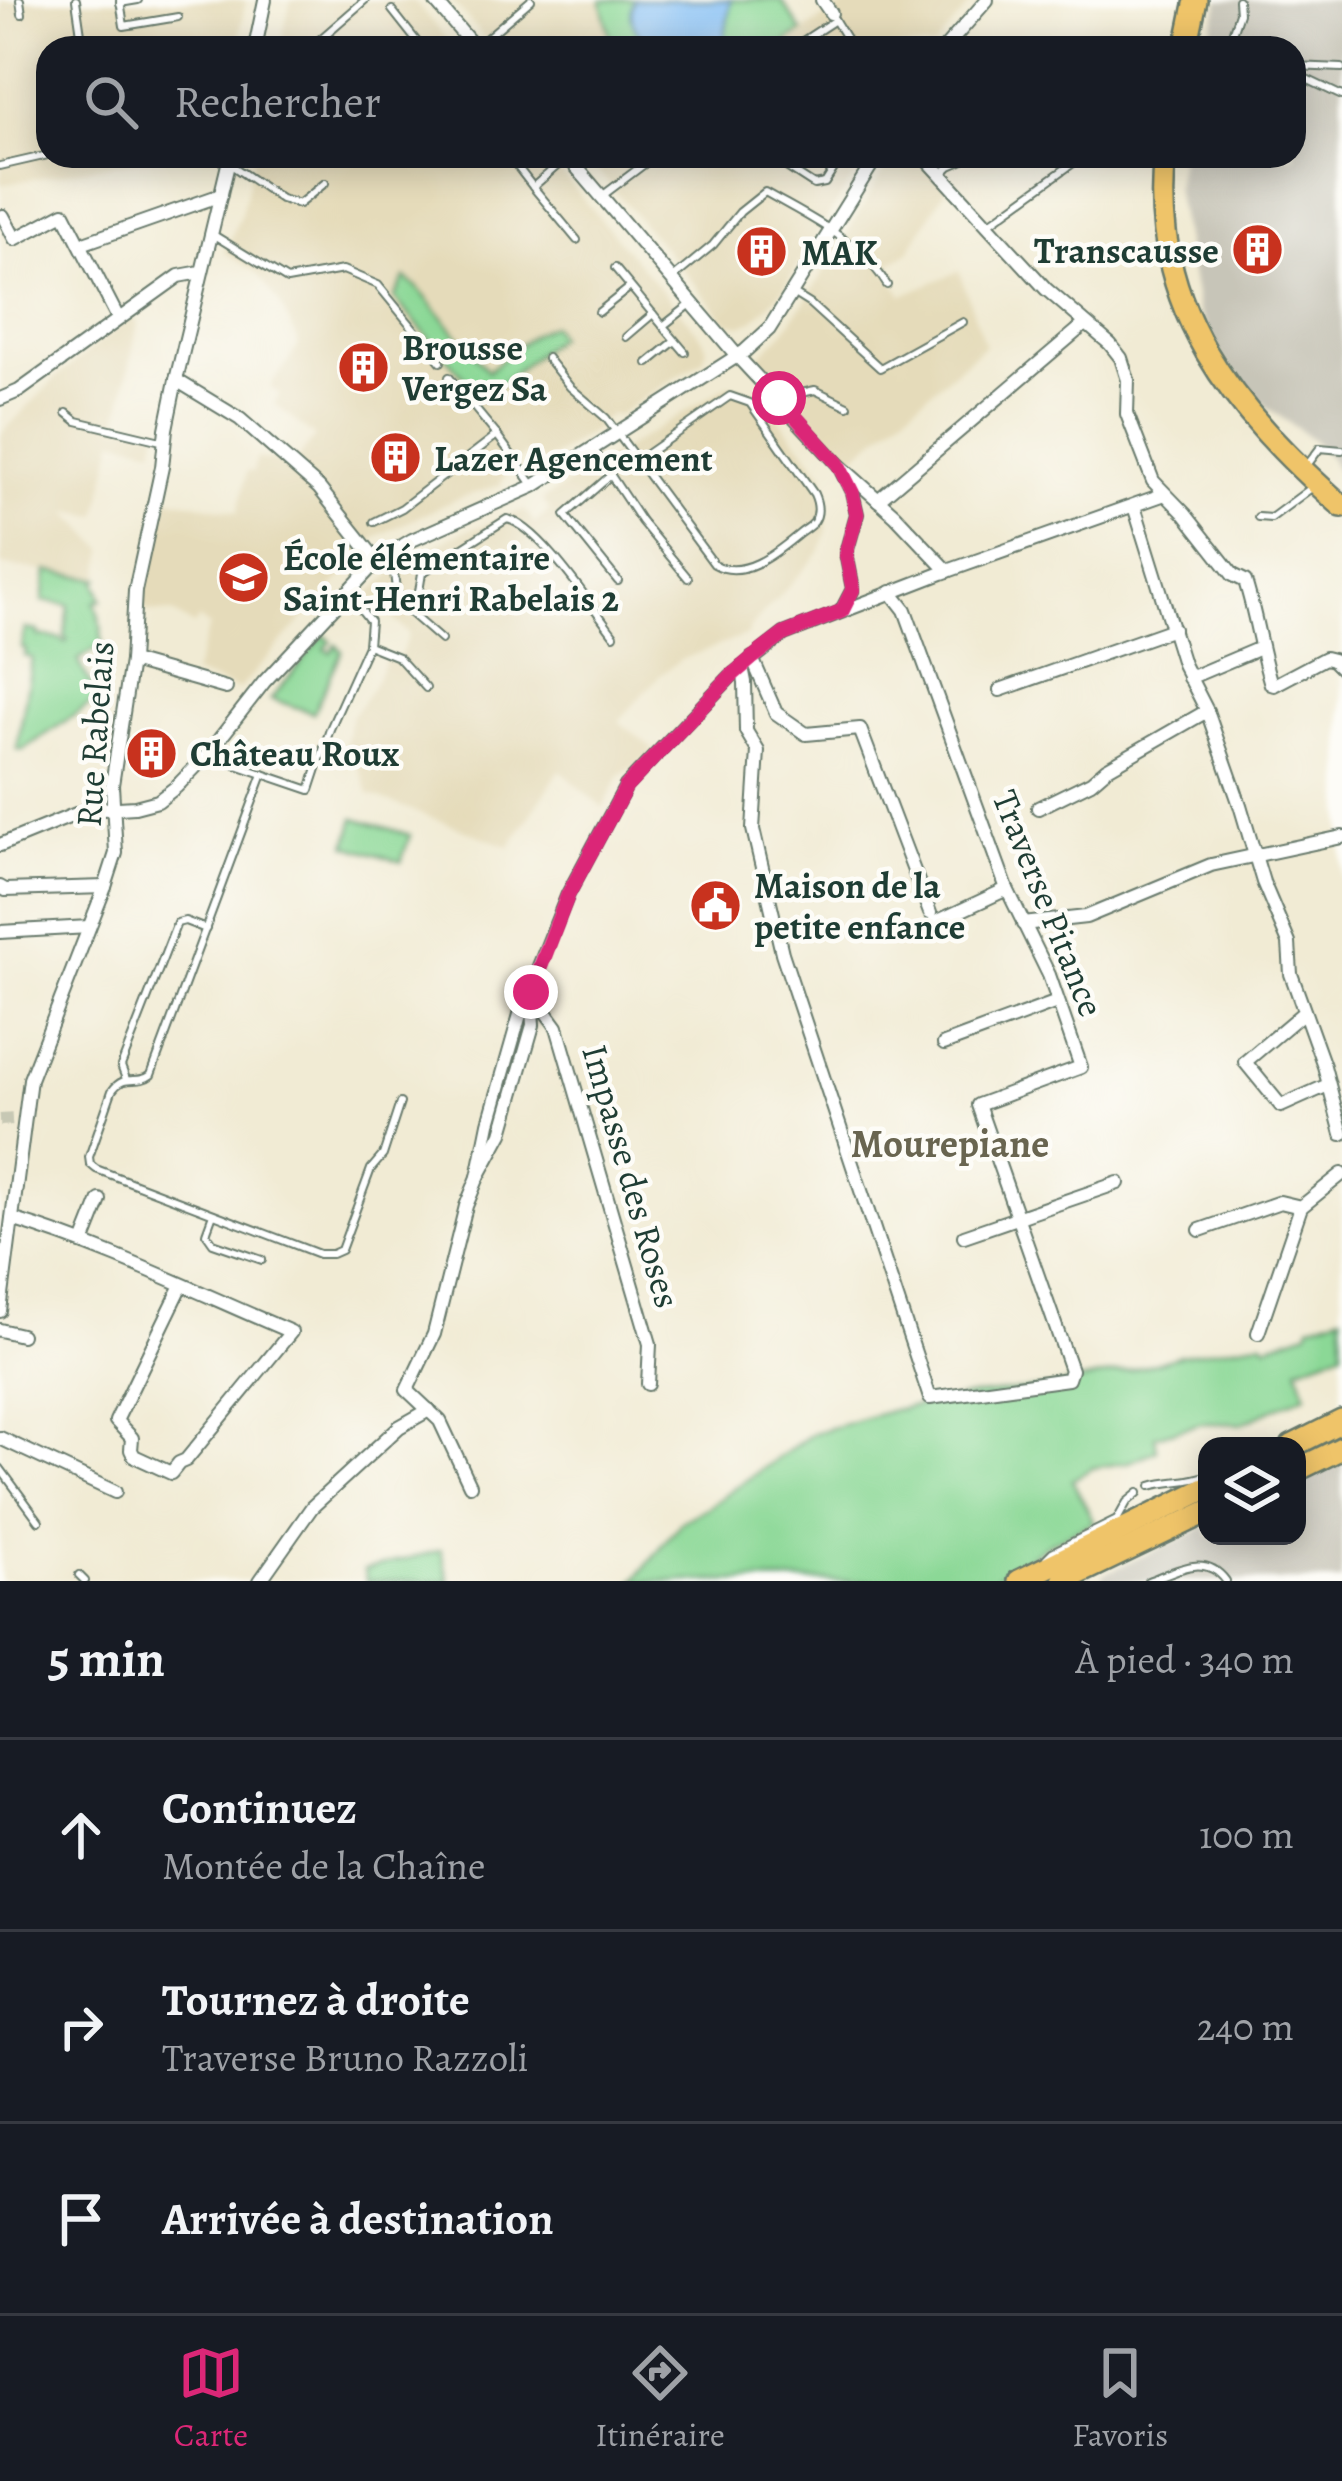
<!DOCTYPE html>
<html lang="fr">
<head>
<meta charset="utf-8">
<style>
	:root { --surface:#171b24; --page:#20242c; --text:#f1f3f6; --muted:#9ea1a6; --line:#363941; --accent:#db2777 }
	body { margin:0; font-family:Alegreya,serif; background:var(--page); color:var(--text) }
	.controls { position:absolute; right:36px; bottom:36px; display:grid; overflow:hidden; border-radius:24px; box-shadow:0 6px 30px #0003 }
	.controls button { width:108px; height:108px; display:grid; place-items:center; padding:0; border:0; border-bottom:3px solid var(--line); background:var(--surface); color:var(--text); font:60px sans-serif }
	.stop { position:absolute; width:36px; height:36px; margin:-27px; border:9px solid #db2777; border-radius:50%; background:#fff }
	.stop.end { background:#db2777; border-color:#fff; box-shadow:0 3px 12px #0008 }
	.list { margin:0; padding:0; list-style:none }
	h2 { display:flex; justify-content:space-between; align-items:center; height:156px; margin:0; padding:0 48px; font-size:51px }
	h2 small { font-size:39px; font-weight:400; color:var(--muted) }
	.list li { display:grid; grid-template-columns:78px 1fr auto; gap:36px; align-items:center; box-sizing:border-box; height:192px; padding:0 48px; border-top:3px solid var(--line) }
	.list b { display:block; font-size:45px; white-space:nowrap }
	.list p { margin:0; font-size:39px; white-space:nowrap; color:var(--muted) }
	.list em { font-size:39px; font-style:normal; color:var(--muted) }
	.icon { flex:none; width:66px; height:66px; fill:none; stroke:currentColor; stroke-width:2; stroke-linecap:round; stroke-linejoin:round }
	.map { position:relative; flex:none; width:1342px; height:1581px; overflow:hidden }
	.search { position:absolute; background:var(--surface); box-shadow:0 6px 30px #0003; left:36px; right:36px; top:36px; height:132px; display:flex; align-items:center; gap:30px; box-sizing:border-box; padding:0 42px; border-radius:36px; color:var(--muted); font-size:45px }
	.sheet { height:732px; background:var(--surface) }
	nav { display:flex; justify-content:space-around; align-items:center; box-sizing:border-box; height:168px; border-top:3px solid var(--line); background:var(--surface); font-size:33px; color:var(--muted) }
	nav a { display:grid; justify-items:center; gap:6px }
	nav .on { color:var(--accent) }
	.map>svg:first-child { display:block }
	.built { fill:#e5dbba }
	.industrial { fill:#c7c5b8 }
	.green { fill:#8bd896; stroke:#558a65; stroke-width:3 }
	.water { fill:#81bdf4; stroke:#507d94; stroke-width:3 }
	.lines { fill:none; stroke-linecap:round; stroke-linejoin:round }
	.street-tunnel { stroke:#c7c8b4; stroke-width:12; stroke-dasharray:12 6; stroke-linecap:butt }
	.lane-casing { stroke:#687a6c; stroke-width:10 }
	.street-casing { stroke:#687a6c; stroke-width:16 }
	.primary-casing { stroke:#687a6c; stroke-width:26 }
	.lane { stroke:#fff; stroke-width:6 }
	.street { stroke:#fff; stroke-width:12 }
	.primary { stroke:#efc469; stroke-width:21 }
	.route { stroke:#db2777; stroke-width:15 }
	.labels { text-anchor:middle; stroke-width:9; stroke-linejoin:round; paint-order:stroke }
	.poi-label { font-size:36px; font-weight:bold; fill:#1f3d34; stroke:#fdfcf7; text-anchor:start }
	.street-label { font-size:36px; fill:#1f3d34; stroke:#fdfcf7 }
	.neighbourhood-label { font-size:39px; font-weight:bold; fill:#696550; stroke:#fdfcf7 }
</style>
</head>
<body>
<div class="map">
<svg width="1342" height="1581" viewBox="0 0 1342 1581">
	<rect width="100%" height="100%" fill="#fdfcf7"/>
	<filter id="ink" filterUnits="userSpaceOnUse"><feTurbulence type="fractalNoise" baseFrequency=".00833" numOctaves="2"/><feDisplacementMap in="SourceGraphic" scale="24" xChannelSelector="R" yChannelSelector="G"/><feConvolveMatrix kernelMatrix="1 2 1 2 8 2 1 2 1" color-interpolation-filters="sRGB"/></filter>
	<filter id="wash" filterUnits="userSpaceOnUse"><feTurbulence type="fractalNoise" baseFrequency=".004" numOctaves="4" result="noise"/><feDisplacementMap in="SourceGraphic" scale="48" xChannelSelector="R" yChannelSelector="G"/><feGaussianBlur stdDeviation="2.7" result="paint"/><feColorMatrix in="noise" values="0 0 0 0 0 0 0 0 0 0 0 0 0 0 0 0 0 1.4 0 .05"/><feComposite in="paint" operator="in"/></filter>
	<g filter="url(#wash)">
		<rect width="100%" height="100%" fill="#f1ebd4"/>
		<g class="built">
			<path d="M 0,0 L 246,0 L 237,48 L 48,48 L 48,156 L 154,156 L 0,185 Z"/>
			<path d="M 291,0 L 413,0 L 454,48 L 280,48 Z"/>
			<path d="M 451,0 L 601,0 L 610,35 L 621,48 L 493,48 Z"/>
			<path d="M 853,0 L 974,0 L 934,48 L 777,48 Z"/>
			<path d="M 254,156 L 546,156 L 702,337 L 707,348 L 703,360 L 616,416 L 611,414 L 601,421 L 603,424 L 552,458 L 542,462 L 534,460 L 527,453 L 509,469 L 500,485 L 454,500 L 378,536 L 368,545 L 294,464 L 315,437 L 274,404 L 280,394 L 270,387 L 298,347 L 298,340 L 279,303 L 256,272 L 224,252 L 241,214 Z"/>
			<path d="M 585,156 L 866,156 L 782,291 L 754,320 L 742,325 L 728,322 L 721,315 Z"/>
			<path d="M 893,156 L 917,156 L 947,187 L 908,253 L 884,267 L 903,295 L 959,271 L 985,345 L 851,459 L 758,358 L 785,330 L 814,288 Z"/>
			<path d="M 133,316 L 138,323 L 118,423 L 158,432 L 154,448 L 115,439 L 98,516 L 67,511 L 105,550 L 99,579 L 0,565 L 0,435 L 58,376 Z"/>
			<path d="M 728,385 L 739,387 L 767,403 L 824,474 L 827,530 L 820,552 L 748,630 L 750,634 L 680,660 L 658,677 L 619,721 L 653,749 L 650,755 L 619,777 L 603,808 L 560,770 L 510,847 L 369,794 L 355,757 L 345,747 L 351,717 L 371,690 L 386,659 L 397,663 L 409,634 L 369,594 L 399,567 L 450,537 L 524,510 L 535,523 L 550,511 L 542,500 Z"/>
			<path d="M 256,458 L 278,461 L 317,491 L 365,552 L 343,561 L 349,569 L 239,689 L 193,674 L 209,626 L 199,619 L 194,626 L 173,613 L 143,611 L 144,587 L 164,497 L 238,512 L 247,471 L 253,472 Z"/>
		</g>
		<g class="industrial">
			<path d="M 1220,0 L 1342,0 L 1342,479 L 1329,458 L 1313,440 L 1268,408 L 1225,362 L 1198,311 L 1175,188 L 1180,156 L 1294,156 L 1294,48 L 1207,48 Z"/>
			<path d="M 1342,1460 L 1342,1581 L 1103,1581 L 1102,1575 L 1207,1527 L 1207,1536 L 1297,1536 L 1297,1481 Z"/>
		</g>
		<g class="green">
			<path d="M 601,0 L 781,0 L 802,32 L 777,48 L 621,48 L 610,35 Z"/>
			<path d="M 405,278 L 417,287 L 488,371 L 533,334 L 551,325 L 557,337 L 483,399 L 394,298 Z"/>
			<path d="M 47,571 L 99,579 L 96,581 L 102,600 L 95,602 L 101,625 L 102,645 L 78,660 L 98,699 L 23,750 L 17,750 L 32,658 L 25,656 L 26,650 L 22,648 L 25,629 L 38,631 L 38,636 L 61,639 L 65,643 L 68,640 L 65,637 L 69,605 L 43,601 Z"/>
			<path d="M 324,635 L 331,641 L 325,649 L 331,652 L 336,645 L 342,651 L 313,713 L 271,699 Z"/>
			<path d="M 355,818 L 410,835 L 401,862 L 347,845 Z"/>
			<path d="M 1342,1314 L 1342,1351 L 1298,1367 L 1306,1394 L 1241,1424 L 1202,1423 L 1155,1436 L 1157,1450 L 1129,1462 L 1092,1468 L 1072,1480 L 1094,1522 L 1047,1544 L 1023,1562 L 988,1581 L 634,1581 L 681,1522 L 710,1506 L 813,1433 L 893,1410 L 969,1396 L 1046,1388 L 1129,1371 L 1181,1355 L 1263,1341 L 1266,1345 L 1308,1331 L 1310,1325 Z"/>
			<path d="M 441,1550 L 449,1581 L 366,1581 L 364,1570 Z"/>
		</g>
		<path class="water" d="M 634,0 L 731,0 L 724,40 L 718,48 L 651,48 C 637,31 626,22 634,0 Z"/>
	</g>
	<g filter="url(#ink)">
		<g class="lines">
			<path class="street-tunnel" d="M 0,1120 L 15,1119"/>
			<defs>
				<g id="lane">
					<path d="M 20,0 L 22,14"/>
					<path d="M 76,0 L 83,48"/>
					<path d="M 120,0 L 124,26 L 178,17"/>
					<path d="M 120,3 L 138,0"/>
					<path d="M 392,10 L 422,48"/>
					<path d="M 833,17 L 852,48"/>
					<path d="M 310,48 L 365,0"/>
					<path d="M 475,48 L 531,0"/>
					<path d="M 792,48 L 835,20"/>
					<path d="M 1227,48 L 1239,13 L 1238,0"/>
					<path d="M 1294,66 L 1342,68"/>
					<path d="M 1294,73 L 1342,96"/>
					<path d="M 509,156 L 533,187 L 565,159"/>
					<path d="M 774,156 L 780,163 L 814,185 L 825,183 L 842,156"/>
					<path d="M 231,165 L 281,199 L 299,204 L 325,183"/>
					<path d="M 0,166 L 48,155"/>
					<path d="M 941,175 L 950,166 L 973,156"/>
					<path d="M 533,187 L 577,240"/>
					<path d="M 602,196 L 655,156"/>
					<path d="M 987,225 L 1083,156"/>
					<path d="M 212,234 L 287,280 L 343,270 L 378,285 L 441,362"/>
					<path d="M 615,268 L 663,326 L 691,304"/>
					<path d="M 673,278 L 713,245 L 740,212 L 765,192 C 808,217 860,240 887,285"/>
					<path d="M 794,294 L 810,304 L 880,368 L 963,322"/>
					<path d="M 599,312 L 629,288"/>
					<path d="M 663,326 L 685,352"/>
					<path d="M 626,337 L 653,314"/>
					<path d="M 547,358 L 570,387 L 606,418 L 714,564 C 743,581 776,553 799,534 C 804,530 810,527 814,522 C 820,513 818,503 814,494 L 750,403 L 730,396 L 638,460"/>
					<path d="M 648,363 L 675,341"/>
					<path d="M 449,377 L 496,434"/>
					<path d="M 779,398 L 815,390 L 848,406"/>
					<path d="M 67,413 L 77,421 L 161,441"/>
					<path d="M 594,450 L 641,521 L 688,578"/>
					<path d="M 1305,468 L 1320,448 L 1342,450"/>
					<path d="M 611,475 L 565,515 L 618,581"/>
					<path d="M 1258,517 L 1271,518 L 1314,486"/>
					<path d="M 374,522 L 402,508 L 497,435 L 534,486"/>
					<path d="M 392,556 L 397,598 L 402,606 L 441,640"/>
					<path d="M 415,616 L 422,573 L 507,519 C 540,526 592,607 614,635"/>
					<path d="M 368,645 L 398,657 L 426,688"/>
					<path d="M 207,755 L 310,790 L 330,729 L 368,645 L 370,621 L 348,593"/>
					<path d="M 263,774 L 151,1075 C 137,1086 125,1072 112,1091 L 89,1157 L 90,1164 L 96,1169 L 319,1254 L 332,1254 L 341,1250 L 371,1169 L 383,1155 L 400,1103"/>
					<path d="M 126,1079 L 121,1066 L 177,923 L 185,921 L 206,929"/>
					<path d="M 213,1214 L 206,1233 L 213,1243 L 262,1260"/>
					<path d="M 0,1468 L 39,1521"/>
					<path d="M 1151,1486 C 1171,1480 1189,1483 1207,1475"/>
					<path d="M 1046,1558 L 1052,1552 L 1117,1520 L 1127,1502 L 1138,1493"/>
					<path d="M 79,1575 L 85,1581"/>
					<path d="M 1148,1581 C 1176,1571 1205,1552 1226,1581"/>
				</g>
				<g id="street">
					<path d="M 434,0 L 475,48"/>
					<path d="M 822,0 L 831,13"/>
					<path d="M 255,48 L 265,0"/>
					<path d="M 945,48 L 987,0"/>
					<path d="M 567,156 L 738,357 L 838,464 L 895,515 L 948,571"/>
					<path d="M 924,156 L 1046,289 L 1110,344 L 1121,358 L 1128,380 L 1127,414 L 1153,481 L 1185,514 L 1233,575 L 1245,581 C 1256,615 1260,649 1271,684 L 1274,685 L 1325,658 L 1333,660 L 1342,669"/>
					<path d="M 3,216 L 15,239 L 64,213 L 118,318"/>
					<path d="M 81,244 L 221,195"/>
					<path d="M 176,380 L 240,419 L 319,488 L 377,561"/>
					<path d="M 0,399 L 19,391 L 179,276 L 201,272"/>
					<path d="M 841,470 L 852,492 L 857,514 L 846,553 L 853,589 L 842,610"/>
					<path d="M 878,500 L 1085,324"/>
					<path d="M 1134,506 L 1183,664 L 1207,711 L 1240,805 L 1263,882 L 1289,943 L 1291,974 L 1324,1066 L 1342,1134"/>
					<path d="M 752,658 L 776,713 L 806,734 L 860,729 L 930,913"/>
					<path d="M 131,661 L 226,688"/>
					<path d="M 742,667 L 745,682 L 746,731 L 758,751 L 753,829 L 782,953 L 930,1398 L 1068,1379 L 1071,1370 L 978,1105 L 1081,1067 L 1049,975 L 1007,889 L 905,610 L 891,592"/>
					<path d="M 1189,678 L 1260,648"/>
					<path d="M 1000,690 L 1173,629"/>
					<path d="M 1038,808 L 1091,782 L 1106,769 L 1207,711"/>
					<path d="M 0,845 L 86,810 L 135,807 L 158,801 L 176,787 L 207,755 L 264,682 L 377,561 L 412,540 L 534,486 L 745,351 L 769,329 L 877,156"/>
					<path d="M 0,887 L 5,890 L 105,887"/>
					<path d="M 934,923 L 1007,889"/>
					<path d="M 1023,924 L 1086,917 L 1211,865 L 1342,837"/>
					<path d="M 0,932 L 89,927"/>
					<path d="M 532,993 L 557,1027 L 650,1344 L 648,1384"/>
					<path d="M 1304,1012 L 1245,1062 L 1281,1106 L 1328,1085"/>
					<path d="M 944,1044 L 1057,1002"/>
					<path d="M 478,1177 L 489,1123 L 521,1011 L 568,894 L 626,786 L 731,676 L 784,634 L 942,573 L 1165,494"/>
					<path d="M 1301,1207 L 1342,1174"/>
					<path d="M 12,1219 C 108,1248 199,1293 291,1332 L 186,1460 L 179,1463 L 171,1473 L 134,1456 L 131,1450 L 132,1438 L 116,1421 L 182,1285"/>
					<path d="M 1200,1230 L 1280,1202 L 1301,1207"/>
					<path d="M 964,1236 L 1118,1183"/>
					<path d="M 83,1243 L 100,1200"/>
					<path d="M 0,1311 L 30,1079 L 105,887 L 116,853 L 112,785 L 131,661 L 135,591 L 162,467 L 166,429 L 176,380 L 230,156"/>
					<path d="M 0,1330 L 21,1335"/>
					<path d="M 1258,1333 L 1301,1207"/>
					<path d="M 0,1438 L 115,1492"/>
					<path d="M 470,1485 L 440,1421 L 407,1390 L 434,1334 L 466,1206 L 478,1177 L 502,1133 L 533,1025 L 531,993"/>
					<path d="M 260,1581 L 312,1507 L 399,1427 L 429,1410"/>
				</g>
				<g id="primary">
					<path d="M 1186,48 L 1196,0"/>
					<path d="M 1165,156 C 1147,307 1235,412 1342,506"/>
					<path d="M 1292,1446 L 1342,1421"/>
					<path d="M 1297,1470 L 1342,1448"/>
					<path d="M 1019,1581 L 1207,1488"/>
					<path d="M 1063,1581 L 1207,1512"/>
				</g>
			</defs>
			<use href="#lane" class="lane-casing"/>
			<use href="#street" class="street-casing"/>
			<use href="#primary" class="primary-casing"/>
			<use href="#lane" class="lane"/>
			<use href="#street" class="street"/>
			<use href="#primary" class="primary"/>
		</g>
	</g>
	<g class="lines" filter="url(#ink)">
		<path class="route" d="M 531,992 L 568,895 L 626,787 L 731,676 L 752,658 L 784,634 L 842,611 L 853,589 L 846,553 L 857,514 L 852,492 L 838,464 L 779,398"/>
	</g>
	<defs>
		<symbol id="building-disc" viewBox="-11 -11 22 22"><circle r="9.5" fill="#c8321e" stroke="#fdfcf7"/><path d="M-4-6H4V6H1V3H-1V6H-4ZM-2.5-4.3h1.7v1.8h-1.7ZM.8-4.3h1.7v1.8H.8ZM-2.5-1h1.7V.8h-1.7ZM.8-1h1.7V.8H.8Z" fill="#fff"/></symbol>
		<symbol id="school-disc" viewBox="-11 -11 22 22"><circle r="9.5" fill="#c8321e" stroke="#fdfcf7"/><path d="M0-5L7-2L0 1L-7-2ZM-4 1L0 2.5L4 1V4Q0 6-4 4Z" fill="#fff"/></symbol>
		<symbol id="civic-disc" viewBox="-11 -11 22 22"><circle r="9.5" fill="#c8321e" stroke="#fdfcf7"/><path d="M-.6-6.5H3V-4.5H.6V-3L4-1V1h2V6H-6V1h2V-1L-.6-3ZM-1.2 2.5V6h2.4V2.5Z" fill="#fff"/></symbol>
	</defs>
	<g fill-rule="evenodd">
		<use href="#building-disc" x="1228" y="220" width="59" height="59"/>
		<use href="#building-disc" x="732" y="222" width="59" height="59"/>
		<use href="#building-disc" x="334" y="338" width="59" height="59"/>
		<use href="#building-disc" x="366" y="428" width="59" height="59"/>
		<use href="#school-disc" x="214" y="548" width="59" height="59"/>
		<use href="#building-disc" x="122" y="724" width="59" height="59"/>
		<use href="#civic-disc" x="686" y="876" width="59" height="59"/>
	</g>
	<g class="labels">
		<g class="poi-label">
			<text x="1219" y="263" text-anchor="end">Transcausse</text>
			<text x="801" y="265">MAK</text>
			<text x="402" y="360">Brousse<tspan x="402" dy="41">Vergez Sa</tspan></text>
			<text x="434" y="471">Lazer Agencement</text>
			<text x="283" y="570">École élémentaire<tspan x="283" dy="41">Saint-Henri Rabelais 2</tspan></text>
			<text x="190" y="766">Château Roux</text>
			<text x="754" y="898">Maison de la<tspan x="754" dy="41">petite enfance</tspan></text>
		</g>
		<g class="street-label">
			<text transform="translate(94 734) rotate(-86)" y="13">Rue Rabelais</text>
			<text transform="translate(1049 903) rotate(68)" y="13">Traverse Pitance</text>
			<text transform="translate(632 1176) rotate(74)" y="13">Impasse des Roses</text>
		</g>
		<g class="neighbourhood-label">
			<text x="950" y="1157">Mourepiane</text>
		</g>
	</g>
</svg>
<div class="controls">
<button><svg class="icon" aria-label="layers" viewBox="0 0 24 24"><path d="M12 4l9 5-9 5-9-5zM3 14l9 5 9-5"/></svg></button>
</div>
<div class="stop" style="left:779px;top:398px"></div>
<div class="stop end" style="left:531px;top:992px"></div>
<div class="search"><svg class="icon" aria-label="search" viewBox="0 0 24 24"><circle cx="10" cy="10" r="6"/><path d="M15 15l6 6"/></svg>Rechercher</div>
</div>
<section class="sheet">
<h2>5 min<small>À pied · 340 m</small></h2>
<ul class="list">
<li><svg class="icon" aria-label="ahead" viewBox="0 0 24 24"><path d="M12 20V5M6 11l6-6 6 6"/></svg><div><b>Continuez</b><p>Montée de la Chaîne</p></div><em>100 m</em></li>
<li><svg class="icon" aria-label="right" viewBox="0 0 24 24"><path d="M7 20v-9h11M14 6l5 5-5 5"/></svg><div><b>Tournez à droite</b><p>Traverse Bruno Razzoli</p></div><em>240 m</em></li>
<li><svg class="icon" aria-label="arrive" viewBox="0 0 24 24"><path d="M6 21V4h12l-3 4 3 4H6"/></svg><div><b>Arrivée à destination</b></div></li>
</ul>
</section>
<nav>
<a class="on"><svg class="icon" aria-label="map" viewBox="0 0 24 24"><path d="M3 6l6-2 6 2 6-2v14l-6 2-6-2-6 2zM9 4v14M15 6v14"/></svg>Carte</a>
<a><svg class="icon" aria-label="directions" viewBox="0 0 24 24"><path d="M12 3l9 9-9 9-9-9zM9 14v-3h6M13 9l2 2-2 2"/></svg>Itinéraire</a>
<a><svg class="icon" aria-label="saved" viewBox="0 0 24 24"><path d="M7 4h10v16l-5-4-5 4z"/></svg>Favoris</a>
</nav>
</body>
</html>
